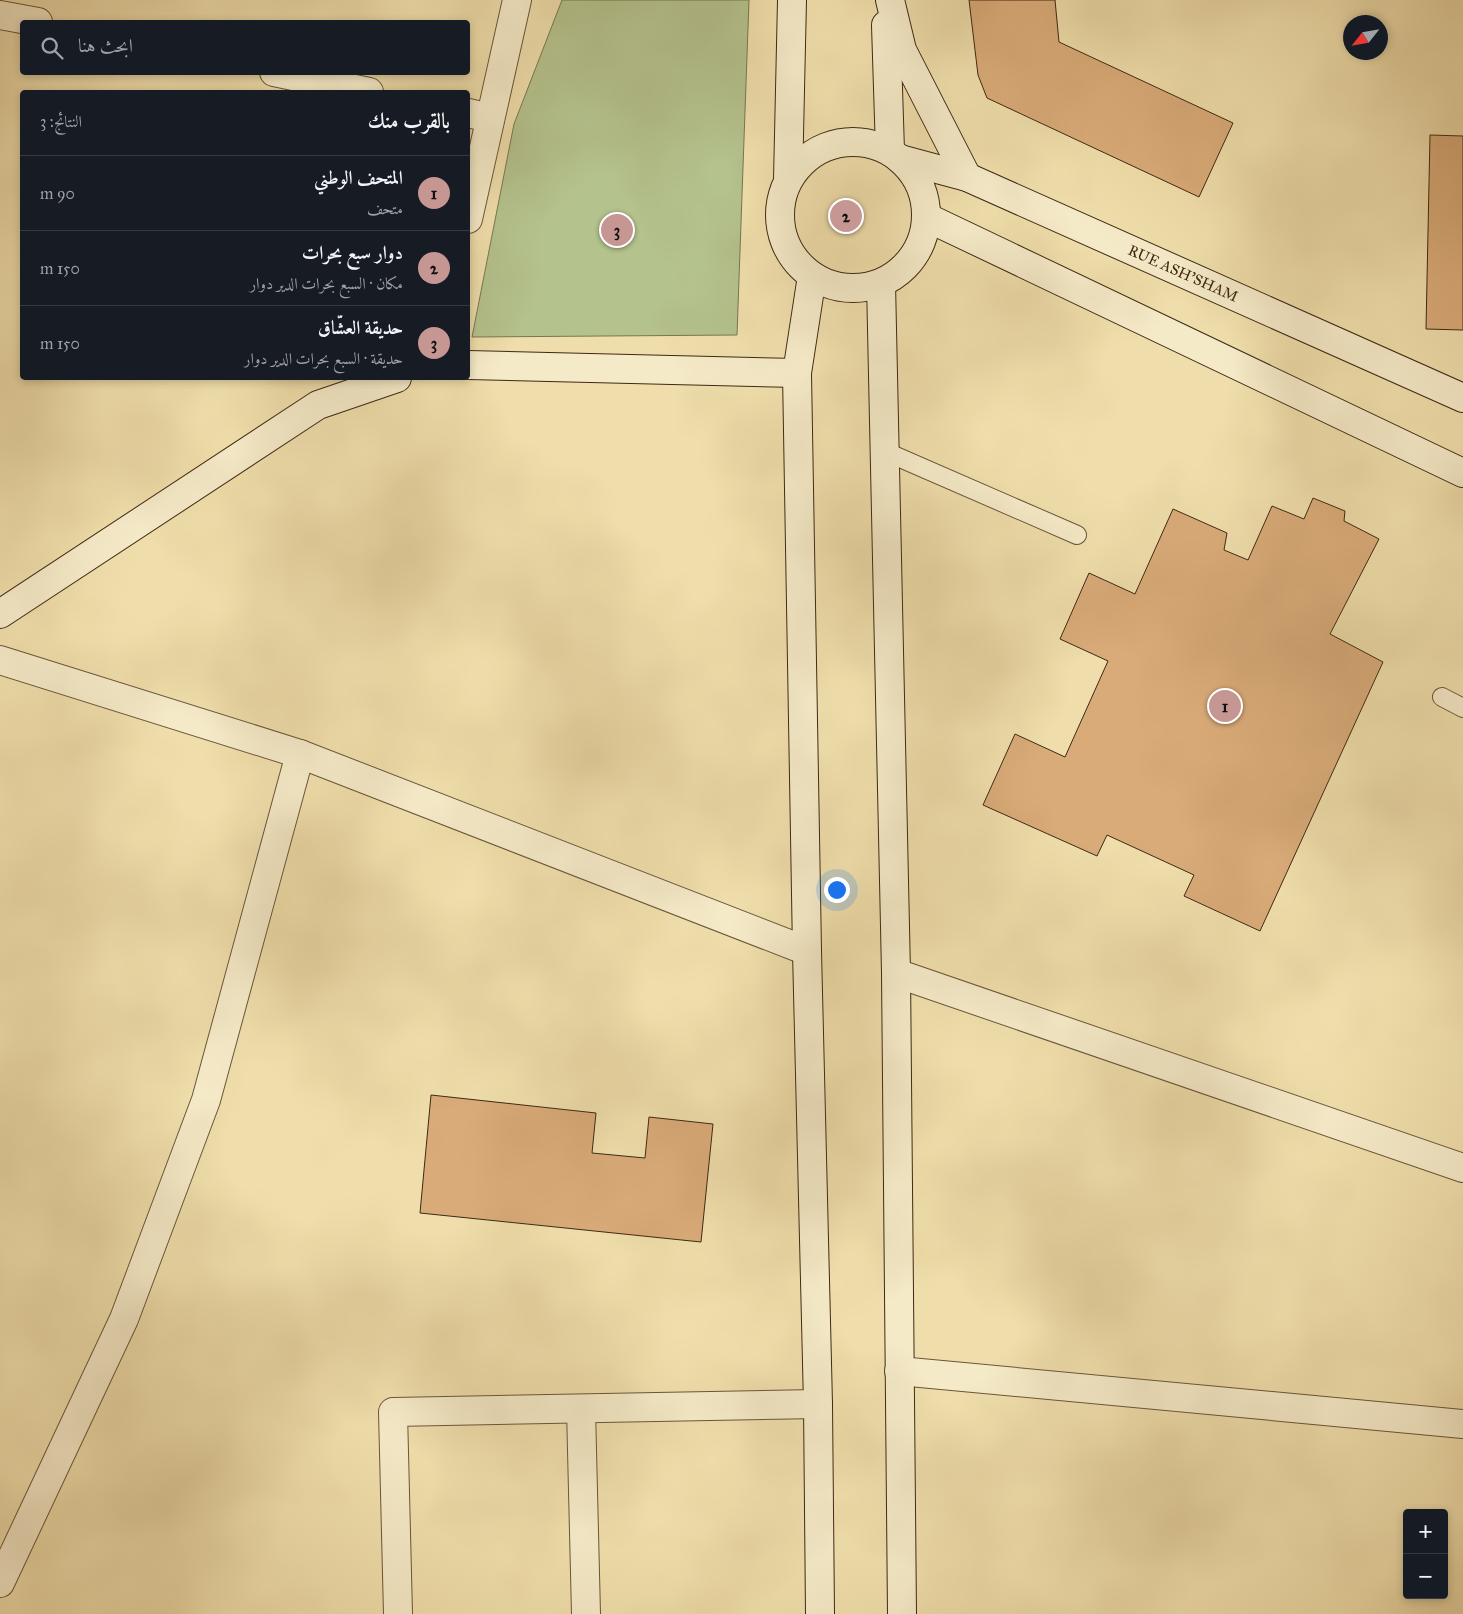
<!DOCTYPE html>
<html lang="ar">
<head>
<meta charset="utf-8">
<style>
	:root { --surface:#171b24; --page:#242831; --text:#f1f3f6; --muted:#9ea1a6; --line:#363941; --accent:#c59692 }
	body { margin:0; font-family:"IM FELL Great Primer",Amiri,serif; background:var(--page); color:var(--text); direction:rtl }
	.controls { position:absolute; right:15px; bottom:15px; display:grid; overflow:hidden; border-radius:5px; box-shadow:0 2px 8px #0003 }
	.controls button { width:45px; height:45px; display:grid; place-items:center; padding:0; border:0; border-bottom:1px solid var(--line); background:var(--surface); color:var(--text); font:25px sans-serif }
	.compass { position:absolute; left:1343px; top:15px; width:45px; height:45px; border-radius:50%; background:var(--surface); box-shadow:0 2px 8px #0003; rotate:239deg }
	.you { position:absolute; left:836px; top:889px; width:18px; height:18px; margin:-12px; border:4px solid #fff; border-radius:50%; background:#1a73e8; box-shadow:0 0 0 8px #1a73e833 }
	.badge { display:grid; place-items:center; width:32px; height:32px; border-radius:50%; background:var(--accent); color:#111; font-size:16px; font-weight:700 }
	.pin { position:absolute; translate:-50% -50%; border:2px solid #fff; box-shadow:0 1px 5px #0006 }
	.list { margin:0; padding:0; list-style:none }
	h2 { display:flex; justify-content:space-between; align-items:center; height:65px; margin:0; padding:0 20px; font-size:21px }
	h2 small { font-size:16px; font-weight:400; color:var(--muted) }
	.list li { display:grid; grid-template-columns:32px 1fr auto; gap:15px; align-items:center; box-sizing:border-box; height:75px; padding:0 20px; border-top:1px solid var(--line) }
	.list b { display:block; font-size:19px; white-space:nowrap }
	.list p { margin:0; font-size:16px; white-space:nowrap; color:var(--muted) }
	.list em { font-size:16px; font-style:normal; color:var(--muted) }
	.icon { flex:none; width:28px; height:28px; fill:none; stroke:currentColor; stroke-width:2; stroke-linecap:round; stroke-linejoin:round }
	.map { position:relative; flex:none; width:1463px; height:1614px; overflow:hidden; direction:ltr }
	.search { position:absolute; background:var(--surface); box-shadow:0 2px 8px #0003; left:20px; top:20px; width:450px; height:55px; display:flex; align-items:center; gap:12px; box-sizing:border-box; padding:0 18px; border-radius:5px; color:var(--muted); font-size:19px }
	.panel { position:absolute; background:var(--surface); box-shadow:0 2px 8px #0003; left:20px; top:90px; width:450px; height:290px; border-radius:5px; direction:rtl }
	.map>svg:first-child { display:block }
	.green { fill:#b4c28d; stroke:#797650 }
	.building { fill:#d9ab79; stroke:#3e2913 }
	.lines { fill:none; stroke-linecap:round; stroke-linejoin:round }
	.lane-casing { stroke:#6a5639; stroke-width:20 }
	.street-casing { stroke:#6a5639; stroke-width:30 }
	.secondary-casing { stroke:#3e2913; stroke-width:30 }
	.lane { stroke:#f5eac8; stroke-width:18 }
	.street { stroke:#f5eac8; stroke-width:28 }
	.secondary { stroke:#f5eac8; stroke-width:28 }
	.labels { text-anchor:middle; stroke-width:4.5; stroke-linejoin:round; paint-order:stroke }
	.street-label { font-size:15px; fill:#3e2913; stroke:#f5eac8 }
</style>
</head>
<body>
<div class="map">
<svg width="1463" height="1614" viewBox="0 0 1463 1614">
	<rect width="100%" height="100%" fill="#efdeab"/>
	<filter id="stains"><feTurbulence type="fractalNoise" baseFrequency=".004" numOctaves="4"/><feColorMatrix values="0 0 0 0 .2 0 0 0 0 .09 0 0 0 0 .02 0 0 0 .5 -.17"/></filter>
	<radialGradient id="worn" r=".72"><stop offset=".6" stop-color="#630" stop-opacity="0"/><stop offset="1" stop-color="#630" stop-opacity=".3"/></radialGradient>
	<path class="green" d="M 562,0 L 749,0 L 737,335 L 472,337 L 514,124 Z"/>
	<g class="building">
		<path d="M 969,0 L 1055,0 L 1059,42 L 1233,123 L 1199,197 L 987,98 L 978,75 Z"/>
		<path d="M 1430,135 L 1463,136 L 1463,330 L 1426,329 Z"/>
		<path d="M 1313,498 L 1345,511 L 1344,521 L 1379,539 L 1330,634 L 1383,662 L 1260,931 L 1184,896 L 1194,875 L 1107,835 L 1097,856 L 983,805 L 1015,734 L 1065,757 L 1108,661 L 1060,639 L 1089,573 L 1135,594 L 1173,509 L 1227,533 L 1224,550 L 1248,560 L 1272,506 L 1304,519 Z"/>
		<path d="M 431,1095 L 596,1113 L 592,1153 L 645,1158 L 649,1117 L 713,1124 L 701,1242 L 420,1213 Z"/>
	</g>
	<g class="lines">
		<defs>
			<g id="lane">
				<path d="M 884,451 L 1077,535"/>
				<path d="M 1442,697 L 1463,708"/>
			</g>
			<g id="street">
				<path d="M 0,15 L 38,22"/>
				<path d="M 274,72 L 369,92"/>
				<path d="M 468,113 L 490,118"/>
				<path d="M 468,219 L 517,0"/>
				<path d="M 0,660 L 300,754 L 807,951"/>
				<path d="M 896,973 L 1463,1168"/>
				<path d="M 899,1371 L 1463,1424"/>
				<path d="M 581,1409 L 586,1614"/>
				<path d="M 0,1583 L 124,1319 L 206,1100 L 300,754"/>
				<path d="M 398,1614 L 393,1412 L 818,1404"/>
			</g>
			<g id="secondary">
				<path d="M 890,0 L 902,50 L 967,177"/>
				<path d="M 886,25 L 890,151"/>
				<circle cx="853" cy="215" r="73"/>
				<path id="s1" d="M 900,159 L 967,177 L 1463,398"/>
				<path d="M 788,180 L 792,0"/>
				<path d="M 926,217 L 1463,473"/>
				<path d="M 812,276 L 797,373 L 807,951 L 818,1404 L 820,1614"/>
				<path d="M 881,283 L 896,973 L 902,1614"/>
				<path d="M 468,365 L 797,373"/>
				<path d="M 0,614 L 318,405 L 397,378"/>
			</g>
		</defs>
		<use href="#lane" class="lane-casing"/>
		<use href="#street" class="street-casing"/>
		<use href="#secondary" class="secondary-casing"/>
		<use href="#lane" class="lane"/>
		<use href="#street" class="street"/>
		<use href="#secondary" class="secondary"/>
	</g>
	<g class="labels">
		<g class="street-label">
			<text dy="5" stroke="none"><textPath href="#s1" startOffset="306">RUE ASH'SHAM</textPath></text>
		</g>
	</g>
	<rect width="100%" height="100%" filter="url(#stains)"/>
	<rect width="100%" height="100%" fill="url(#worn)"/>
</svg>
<div class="controls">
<button>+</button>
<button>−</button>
</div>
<svg class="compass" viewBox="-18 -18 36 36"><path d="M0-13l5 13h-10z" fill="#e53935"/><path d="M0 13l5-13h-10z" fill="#9ea1a6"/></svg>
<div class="you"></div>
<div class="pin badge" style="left:1225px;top:706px">1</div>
<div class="pin badge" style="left:846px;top:216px">2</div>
<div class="pin badge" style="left:617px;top:230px">3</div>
<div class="search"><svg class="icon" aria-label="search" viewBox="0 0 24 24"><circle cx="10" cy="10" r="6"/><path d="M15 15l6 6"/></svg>ابحث هنا</div>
<section class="panel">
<h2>بالقرب منك<small>النتائج: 3</small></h2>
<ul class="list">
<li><span class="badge">1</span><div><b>المتحف الوطني</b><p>متحف</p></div><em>90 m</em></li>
<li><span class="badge">2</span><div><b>دوار سبع بحرات</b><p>مكان · السبع بحرات الدير دوار</p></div><em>150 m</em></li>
<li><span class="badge">3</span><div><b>حديقة العشّاق</b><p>حديقة · السبع بحرات الدير دوار</p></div><em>150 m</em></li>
</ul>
</section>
</div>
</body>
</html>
